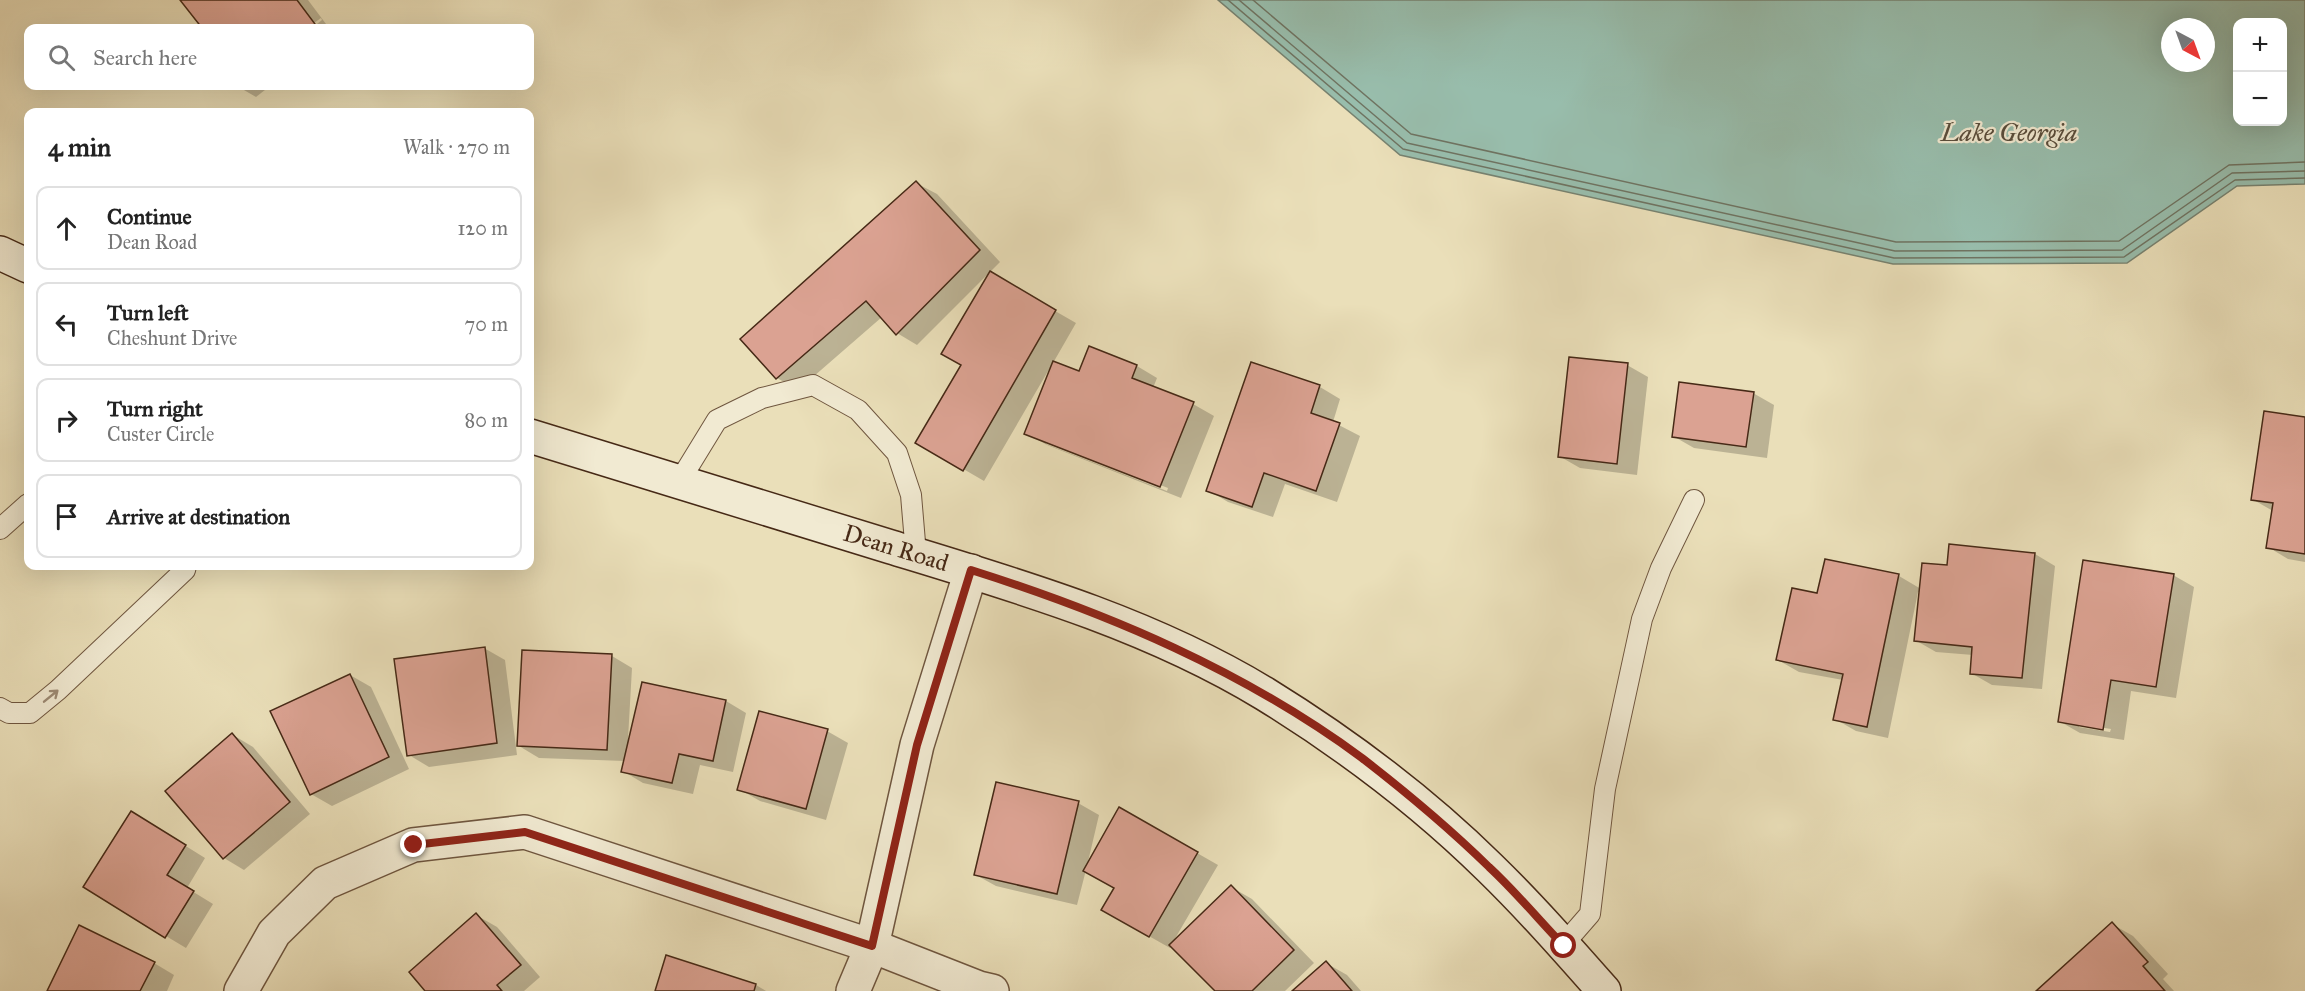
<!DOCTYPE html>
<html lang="en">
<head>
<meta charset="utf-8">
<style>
	:root { --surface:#fff; --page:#f6f6f6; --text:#222; --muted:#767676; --line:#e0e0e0 }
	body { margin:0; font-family:"IM FELL Great Primer",serif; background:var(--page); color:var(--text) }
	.controls { position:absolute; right:18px; top:18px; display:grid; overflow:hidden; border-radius:12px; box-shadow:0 6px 24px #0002 }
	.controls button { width:54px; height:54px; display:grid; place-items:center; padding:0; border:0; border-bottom:2px solid var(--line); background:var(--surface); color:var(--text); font:30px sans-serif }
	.compass { position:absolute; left:2161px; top:18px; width:54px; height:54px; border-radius:50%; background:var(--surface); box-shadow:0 6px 24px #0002; rotate:139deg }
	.stop { position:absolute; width:18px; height:18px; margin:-14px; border:4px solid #8f2418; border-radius:50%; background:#fff }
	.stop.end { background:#8f2418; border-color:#fff; box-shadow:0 2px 6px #0008 }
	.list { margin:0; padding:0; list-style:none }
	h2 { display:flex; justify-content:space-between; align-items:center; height:78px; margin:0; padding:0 24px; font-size:26px }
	h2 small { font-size:20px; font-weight:400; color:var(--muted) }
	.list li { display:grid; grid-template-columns:39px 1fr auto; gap:18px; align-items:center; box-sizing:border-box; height:84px; margin:0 12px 12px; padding:0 12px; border:2px solid var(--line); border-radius:12px }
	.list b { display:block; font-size:22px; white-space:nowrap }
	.list p { margin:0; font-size:20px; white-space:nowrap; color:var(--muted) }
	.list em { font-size:20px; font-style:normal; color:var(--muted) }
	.icon { flex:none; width:33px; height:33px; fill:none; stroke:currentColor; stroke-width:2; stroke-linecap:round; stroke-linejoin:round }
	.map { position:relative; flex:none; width:2305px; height:991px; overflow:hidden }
	.search { position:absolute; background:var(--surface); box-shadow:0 6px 24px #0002; left:24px; top:24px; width:510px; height:66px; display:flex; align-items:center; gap:15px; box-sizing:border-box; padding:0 21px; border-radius:12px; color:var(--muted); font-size:22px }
	.panel { position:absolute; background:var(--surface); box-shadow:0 6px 24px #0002; left:24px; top:108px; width:510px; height:462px; border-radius:12px }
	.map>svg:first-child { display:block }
	.water { fill:#98bdac; stroke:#778270; stroke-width:1.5; fill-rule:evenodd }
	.shadow { fill:#0003; fill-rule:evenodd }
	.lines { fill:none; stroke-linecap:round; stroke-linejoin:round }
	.shore { stroke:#6f7361; stroke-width:1.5 }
	.building { fill:#dba292; stroke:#462916; stroke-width:1.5 }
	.lane-casing { stroke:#6f563f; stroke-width:22 }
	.street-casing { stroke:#6f563f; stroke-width:36 }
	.secondary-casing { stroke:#462916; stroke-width:36 }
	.lane { stroke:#f1ead2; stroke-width:20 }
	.street { stroke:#f1ead2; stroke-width:33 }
	.secondary { stroke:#f1ead2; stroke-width:33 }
	.oneway { stroke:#9c8a74 }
	.route { stroke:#8f2418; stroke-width:8 }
	.labels { text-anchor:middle; stroke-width:4.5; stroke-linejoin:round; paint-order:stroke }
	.street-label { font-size:24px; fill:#462916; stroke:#f1ead2 }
	.water-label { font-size:26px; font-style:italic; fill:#5a4e3c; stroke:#f1ead2 }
</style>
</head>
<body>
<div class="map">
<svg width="2305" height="991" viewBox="0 0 2305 991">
	<rect width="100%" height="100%" fill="#eadfb9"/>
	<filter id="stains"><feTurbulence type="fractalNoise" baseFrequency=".00333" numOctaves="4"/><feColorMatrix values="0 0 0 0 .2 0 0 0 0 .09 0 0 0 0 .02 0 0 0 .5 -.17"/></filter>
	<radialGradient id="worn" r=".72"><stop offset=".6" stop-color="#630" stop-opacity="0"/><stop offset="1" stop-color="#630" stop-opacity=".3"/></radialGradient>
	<path class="water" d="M 1218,0 L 2305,0 L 2305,184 L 2237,186 L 2127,263 L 1893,264 L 1400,155 ZM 2238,22 L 2282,22 L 2282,122 L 2238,122 ZM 2170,27 L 2206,27 L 2206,63 L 2170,63 Z"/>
	<g class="shadow">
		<path d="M 182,0 L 308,0 L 329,28 L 312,28 L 322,20 L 321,18 L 307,28 L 204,28 Z"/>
		<path d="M 237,86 L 270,86 L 256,97 Z"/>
		<path d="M 916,183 L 937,194 L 1000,262 L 989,273 L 1076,323 L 1053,363 L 1080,373 L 1090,348 L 1137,366 L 1157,378 L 1153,388 L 1193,404 L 1214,416 L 1181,498 L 1047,445 L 1026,433 L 1051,366 L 984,481 L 917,442 L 963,365 L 989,273 L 917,345 L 897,333 L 882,317 L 798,390 L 777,378 ZM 1046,441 L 1168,488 L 1167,491 L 1046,444 Z"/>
		<path d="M 1252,363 L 1320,387 L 1340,399 L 1333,422 L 1360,436 L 1337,502 L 1285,484 L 1273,517 L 1228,502 L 1208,490 Z"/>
		<path d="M 1627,365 L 1648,377 L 1637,475 L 1580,468 L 1559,456 Z"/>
		<path d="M 1753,393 L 1774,405 L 1767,458 L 1694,448 L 1673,436 Z"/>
		<path d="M 2305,419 L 2305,562 L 2288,559 L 2268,547 L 2273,511 L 2252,499 Z"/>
		<path d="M 2035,554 L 2055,566 L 2042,689 L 1992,685 L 1971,673 L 1973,655 L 1936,652 L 1915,640 L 1921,592 L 1918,592 L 1888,738 L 1856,731 L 1835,719 L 1843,680 L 1799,672 L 1778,660 L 1818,595 L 1899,576 L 1921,589 L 1948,567 Z"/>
		<path d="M 2173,575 L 2194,587 L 2176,698 L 2131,691 L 2124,740 L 2080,733 L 2059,721 ZM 2079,724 L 2111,729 L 2110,732 L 2079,727 Z"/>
		<path d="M 484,648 L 505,660 L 517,755 L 429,767 L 409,755 Z"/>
		<path d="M 612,656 L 632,668 L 628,739 L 726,701 L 746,713 L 733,772 L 700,765 L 693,794 L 643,783 L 623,771 L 625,761 L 539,758 L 519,746 Z"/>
		<path d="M 350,675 L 371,687 L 409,769 L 332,806 L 311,794 Z"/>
		<path d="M 827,731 L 848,743 L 826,820 L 760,801 L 739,789 Z"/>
		<path d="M 233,735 L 253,747 L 310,814 L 244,870 L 224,858 Z"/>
		<path d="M 1078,803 L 1099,815 L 1087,866 L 1120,809 L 1218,865 L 1173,942 L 1231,887 L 1252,899 L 1314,963 L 1285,991 L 1217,991 L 1172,945 L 1170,948 L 1103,910 L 1116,888 L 1086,870 L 1077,905 L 996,886 L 976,875 Z"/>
		<path d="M 152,825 L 205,858 L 187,888 L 213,904 L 186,948 L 166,936 Z"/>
		<path d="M 476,915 L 497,927 L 540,977 L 524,991 L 427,991 Z"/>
		<path d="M 2112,924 L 2133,936 L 2168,974 L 2163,979 L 2174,991 L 2038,991 Z"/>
		<path d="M 667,957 L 756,985 L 766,991 L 657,991 Z"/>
		<path d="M 154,963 L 174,975 L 167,991 L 49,991 Z"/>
		<path d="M 1326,963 L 1347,975 L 1361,991 L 1295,991 Z"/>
	</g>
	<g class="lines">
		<g class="shore">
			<path d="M 1228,0 L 1403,149 L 1894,258 L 2124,257 L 2235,180 L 2305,178"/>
			<path d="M 1239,0 L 1407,143 L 1895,251 L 2122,250 L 2232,173 L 2305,171"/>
			<path d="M 1253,0 L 1411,134 L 1896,242 L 2119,241 L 2229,165 L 2305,162"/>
		</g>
	</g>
	<g class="building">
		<path d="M 180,0 L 297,0 L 315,24 L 309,28 L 202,28 Z"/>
		<path d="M 916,181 L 980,250 L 896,335 L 866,301 L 776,379 L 740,339 Z"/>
		<path d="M 990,271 L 1056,310 L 963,471 L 915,443 L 961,365 L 941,354 Z"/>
		<path d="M 1089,346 L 1137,365 L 1132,378 L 1194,402 L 1160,487 L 1024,434 L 1053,361 L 1079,371 Z"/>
		<path d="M 1569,357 L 1628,363 L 1617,464 L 1558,457 Z"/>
		<path d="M 1251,362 L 1320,385 L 1311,413 L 1340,423 L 1316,491 L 1264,473 L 1252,507 L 1206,491 Z"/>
		<path d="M 1679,382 L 1754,392 L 1746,447 L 1672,437 Z"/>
		<path d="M 2264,411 L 2305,417 L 2305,554 L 2266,548 L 2273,503 L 2251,500 Z"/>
		<path d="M 1949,544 L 2035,553 L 2022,678 L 1970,674 L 1972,647 L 1914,641 L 1922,563 L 1947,565 Z"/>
		<path d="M 1825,559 L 1899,574 L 1867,727 L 1833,720 L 1843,674 L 1776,660 L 1792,588 L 1817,593 Z"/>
		<path d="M 2083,560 L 2174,574 L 2156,687 L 2111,680 L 2103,730 L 2058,722 Z"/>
		<path d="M 485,647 L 497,743 L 407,756 L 394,659 Z"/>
		<path d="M 522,650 L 612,654 L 607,750 L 517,746 Z"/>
		<path d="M 350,674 L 389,757 L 310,795 L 270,711 Z"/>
		<path d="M 642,682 L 726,700 L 713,761 L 679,754 L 672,783 L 621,772 Z"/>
		<path d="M 759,711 L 828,729 L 806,809 L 737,790 Z"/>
		<path d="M 232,733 L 290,802 L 223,859 L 165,791 Z"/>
		<path d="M 996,782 L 1079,801 L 1057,894 L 974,875 Z"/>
		<path d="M 1119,807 L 1198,852 L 1149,937 L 1101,910 L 1114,888 L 1083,871 Z"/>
		<path d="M 131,811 L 186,845 L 167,875 L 194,891 L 165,938 L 83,887 Z"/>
		<path d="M 1231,885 L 1294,950 L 1252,991 L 1215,991 L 1169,945 Z"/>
		<path d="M 476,913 L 521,965 L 497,985 L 502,991 L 425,991 L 409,972 Z"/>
		<path d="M 2112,922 L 2148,962 L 2143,966 L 2165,991 L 2036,991 Z"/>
		<path d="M 79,925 L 155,962 L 140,991 L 47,991 Z"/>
		<path d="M 666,955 L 756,984 L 754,991 L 655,991 Z"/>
		<path d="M 1326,961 L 1352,991 L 1292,991 Z"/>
	</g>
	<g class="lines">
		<defs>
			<g id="lane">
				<path d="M 679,482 L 717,420 L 762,398 L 813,385 L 858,410 L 897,453 L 911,495 L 916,554"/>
				<path d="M 0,529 L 28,504"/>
				<path d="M 0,708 L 9,713 L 30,713 L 58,690 L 185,570 L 186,566"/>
				<path d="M 1563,945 L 1590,914 L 1605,789 L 1642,619 L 1661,568 L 1694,500"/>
			</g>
			<g id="street">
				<path d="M 241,991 L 274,933 L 325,883 L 413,845 L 525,832 L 872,946 L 979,988 L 992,991"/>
				<path d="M 853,991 L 872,946 L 917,745 L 971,571"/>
			</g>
			<g id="secondary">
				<path d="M 0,253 L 28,266"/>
				<path d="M 530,436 C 650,473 771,510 891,547 C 1019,586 1150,624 1265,694 C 1346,744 1422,801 1490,868 C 1530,907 1567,949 1604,991"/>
			</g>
		</defs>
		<use href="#lane" class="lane-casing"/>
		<use href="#street" class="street-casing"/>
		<use href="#secondary" class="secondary-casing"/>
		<use href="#lane" class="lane"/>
		<use href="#street" class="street"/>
		<use href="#secondary" class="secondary"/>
	</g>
	<defs><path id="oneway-shaft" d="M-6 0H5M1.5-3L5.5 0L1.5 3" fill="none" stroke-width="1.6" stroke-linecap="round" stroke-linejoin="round" transform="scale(1.5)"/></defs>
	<use class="oneway" href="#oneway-shaft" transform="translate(51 696) rotate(-39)"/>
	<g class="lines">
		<path class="route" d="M 414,845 L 525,832 L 872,946 L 917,745 L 971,570 C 1110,614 1244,671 1362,758 C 1406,792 1449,828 1489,867 C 1516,892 1539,920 1564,946"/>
	</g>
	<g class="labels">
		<g class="street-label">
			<text transform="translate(896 548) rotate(17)" y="8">Dean Road</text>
		</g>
		<g class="water-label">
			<text x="2009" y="141">Lake Georgia</text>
		</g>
	</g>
	<rect width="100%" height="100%" filter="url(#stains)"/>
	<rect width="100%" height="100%" fill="url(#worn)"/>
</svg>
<div class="controls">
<button>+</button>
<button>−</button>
</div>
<svg class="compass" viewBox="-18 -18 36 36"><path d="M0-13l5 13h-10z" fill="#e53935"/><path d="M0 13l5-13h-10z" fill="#767676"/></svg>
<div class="stop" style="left:1564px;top:946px"></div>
<div class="stop end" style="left:414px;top:845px"></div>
<div class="search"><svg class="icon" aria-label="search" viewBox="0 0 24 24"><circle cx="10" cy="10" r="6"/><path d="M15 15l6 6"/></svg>Search here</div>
<section class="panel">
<h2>4 min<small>Walk · 270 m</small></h2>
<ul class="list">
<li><svg class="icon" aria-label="ahead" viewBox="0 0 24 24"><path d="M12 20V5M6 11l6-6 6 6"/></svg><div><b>Continue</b><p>Dean Road</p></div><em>120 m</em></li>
<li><svg class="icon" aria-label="left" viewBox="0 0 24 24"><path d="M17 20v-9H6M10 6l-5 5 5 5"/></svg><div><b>Turn left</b><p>Cheshunt Drive</p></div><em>70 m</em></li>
<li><svg class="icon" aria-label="right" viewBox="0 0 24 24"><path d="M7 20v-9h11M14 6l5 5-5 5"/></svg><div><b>Turn right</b><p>Custer Circle</p></div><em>80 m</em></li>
<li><svg class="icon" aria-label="arrive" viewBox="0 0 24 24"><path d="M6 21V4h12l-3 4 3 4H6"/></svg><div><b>Arrive at destination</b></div></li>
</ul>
</section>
</div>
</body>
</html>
